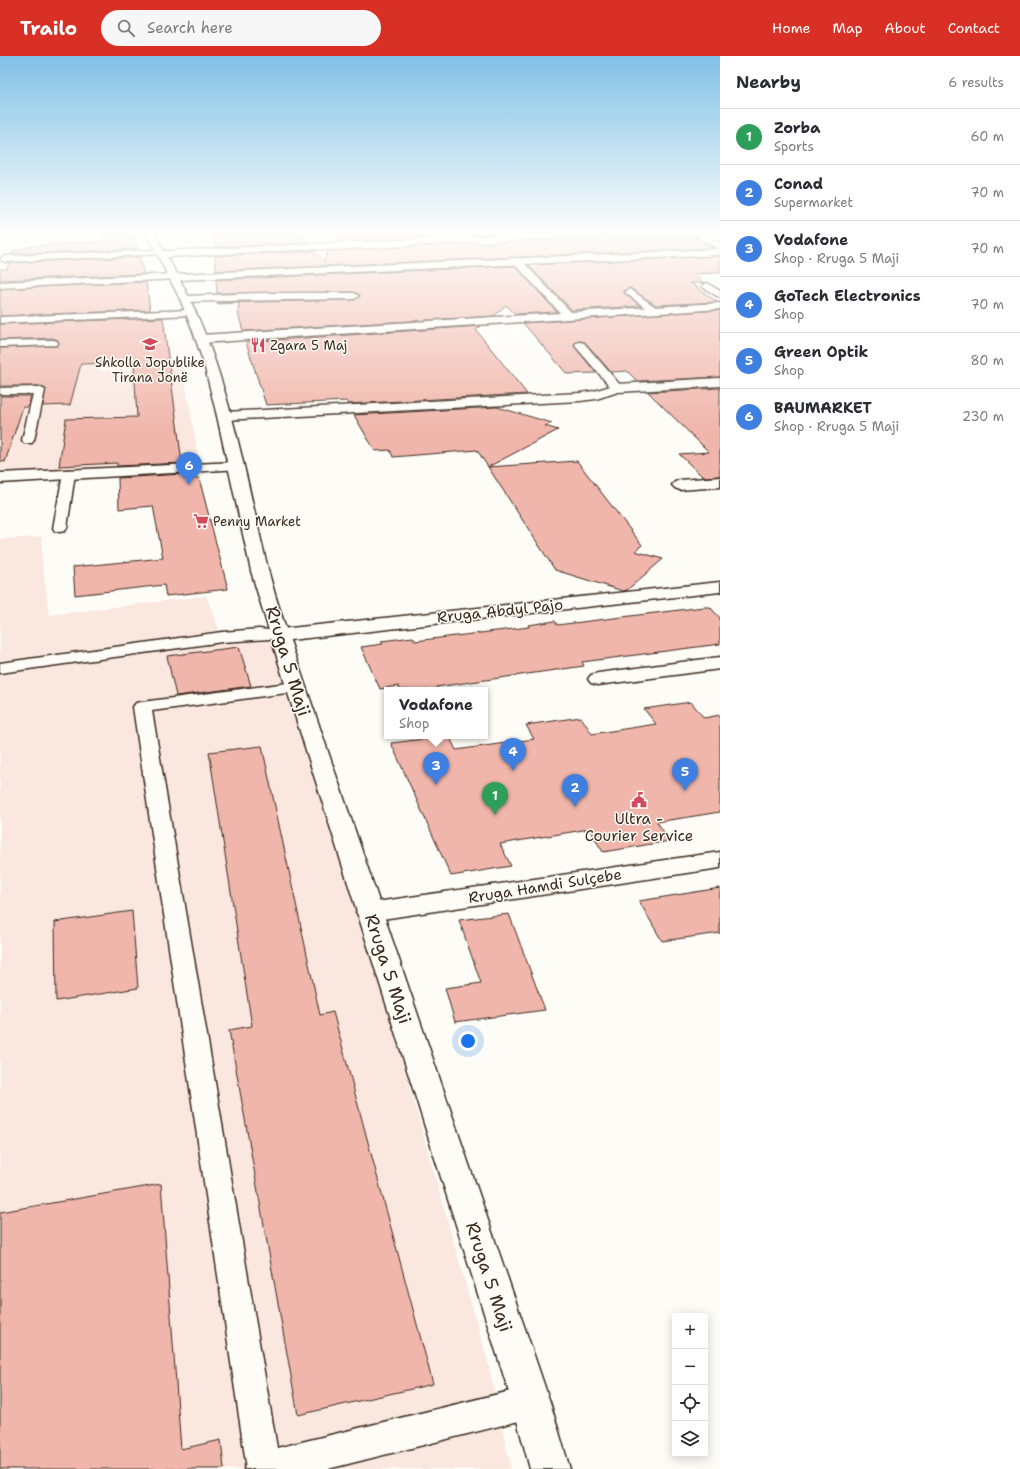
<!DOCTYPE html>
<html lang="en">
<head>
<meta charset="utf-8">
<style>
	:root { --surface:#fff; --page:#f7f7f7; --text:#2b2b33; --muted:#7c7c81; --line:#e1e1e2; --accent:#d93025 }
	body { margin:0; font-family:"Shantell Sans",sans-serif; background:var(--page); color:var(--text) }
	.controls { position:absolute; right:12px; bottom:12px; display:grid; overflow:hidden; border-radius:0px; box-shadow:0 2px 10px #0003 }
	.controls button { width:36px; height:36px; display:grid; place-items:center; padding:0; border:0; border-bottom:1px solid var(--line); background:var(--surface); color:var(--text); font:20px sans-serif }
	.you { position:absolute; left:468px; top:985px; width:14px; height:14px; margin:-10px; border:3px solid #fff; border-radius:50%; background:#1a73e8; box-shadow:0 0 0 6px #1a73e833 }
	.badge { display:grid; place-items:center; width:26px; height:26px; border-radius:50%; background:var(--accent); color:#fff; font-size:13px; font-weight:700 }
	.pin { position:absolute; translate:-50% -33px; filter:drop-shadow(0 1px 2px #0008) }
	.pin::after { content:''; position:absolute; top:21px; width:14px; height:12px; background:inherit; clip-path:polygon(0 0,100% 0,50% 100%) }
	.popup { position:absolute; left:384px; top:631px; width:104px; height:52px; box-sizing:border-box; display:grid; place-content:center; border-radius:0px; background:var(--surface); filter:drop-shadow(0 1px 3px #0005); font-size:13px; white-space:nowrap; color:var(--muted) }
	.popup b { font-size:15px; color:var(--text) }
	.popup::after { content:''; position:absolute; left:50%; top:100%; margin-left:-8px; border:8px solid transparent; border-top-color:var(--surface) }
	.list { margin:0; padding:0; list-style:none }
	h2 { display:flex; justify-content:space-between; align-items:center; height:52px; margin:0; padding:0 16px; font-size:17px }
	h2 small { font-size:13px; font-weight:400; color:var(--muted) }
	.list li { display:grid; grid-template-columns:26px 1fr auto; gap:12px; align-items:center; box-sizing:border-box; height:56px; padding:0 16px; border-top:1px solid var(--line) }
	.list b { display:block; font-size:15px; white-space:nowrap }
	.list p { margin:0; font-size:13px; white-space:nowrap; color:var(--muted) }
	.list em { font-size:13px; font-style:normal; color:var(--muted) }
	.icon { flex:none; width:22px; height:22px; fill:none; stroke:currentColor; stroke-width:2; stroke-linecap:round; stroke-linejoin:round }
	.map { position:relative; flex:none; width:720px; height:1413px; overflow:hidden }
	header { display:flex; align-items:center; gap:24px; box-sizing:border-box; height:56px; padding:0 20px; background:var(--accent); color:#fff }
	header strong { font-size:19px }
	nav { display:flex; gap:22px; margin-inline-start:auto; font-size:14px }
	.search { width:280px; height:36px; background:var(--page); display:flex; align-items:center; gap:10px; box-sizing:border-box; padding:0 14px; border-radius:22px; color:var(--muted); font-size:15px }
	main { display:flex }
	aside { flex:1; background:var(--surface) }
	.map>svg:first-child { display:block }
	.built { fill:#f9e7e0 }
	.building { fill:#f0b6ab; stroke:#3b2a1e }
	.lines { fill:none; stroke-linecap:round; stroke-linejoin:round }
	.lane-casing { stroke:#3b2a1e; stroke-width:3 }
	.street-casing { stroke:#3b2a1e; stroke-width:3 }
	.secondary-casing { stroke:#3b2a1e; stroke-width:3 }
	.lane { fill:#fdfcf7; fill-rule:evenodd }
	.street { fill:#fdfcf7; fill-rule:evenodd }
	.secondary { fill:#fdfcf7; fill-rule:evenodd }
	.labels { text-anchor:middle; stroke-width:3; stroke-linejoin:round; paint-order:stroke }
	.far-poi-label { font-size:13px; fill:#3b2a1e; stroke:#fdfcf7; text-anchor:start }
	.street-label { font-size:15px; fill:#3b2a1e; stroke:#fdfcf7 }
	.poi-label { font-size:15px; fill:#3b2a1e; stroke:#fdfcf7 }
	.near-street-label { font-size:18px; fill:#3b2a1e; stroke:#fdfcf7 }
</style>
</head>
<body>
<header>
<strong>Trailo</strong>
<div class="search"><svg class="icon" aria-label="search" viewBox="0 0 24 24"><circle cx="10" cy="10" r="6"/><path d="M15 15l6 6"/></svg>Search here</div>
<nav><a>Home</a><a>Map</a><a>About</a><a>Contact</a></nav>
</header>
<main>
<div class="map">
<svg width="720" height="1413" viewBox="0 0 720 1413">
	<rect width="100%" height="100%" fill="#fdfcf7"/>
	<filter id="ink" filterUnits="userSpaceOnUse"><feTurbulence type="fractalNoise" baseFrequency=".025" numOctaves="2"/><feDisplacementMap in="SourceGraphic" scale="8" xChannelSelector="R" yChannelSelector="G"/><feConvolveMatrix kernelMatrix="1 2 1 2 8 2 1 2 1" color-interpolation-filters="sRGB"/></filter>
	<g filter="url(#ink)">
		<g class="built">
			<path d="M 103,288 L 101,315 L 183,310 L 200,412 L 0,422 L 0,291 Z"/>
			<path d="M 42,481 L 42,505 L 49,559 L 206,540 L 222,581 L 281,579 L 489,1310 L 511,1413 L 0,1413 L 0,483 Z"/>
		</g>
		<g class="building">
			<path d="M 101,177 L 133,177 L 137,193 L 12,198 L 12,195 L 21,194 L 22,192 L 39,189 L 103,186 Z"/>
			<path d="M 214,177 L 300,177 L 309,187 L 215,191 Z"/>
			<path d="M 334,177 L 520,177 L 331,186 Z"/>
			<path d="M 602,180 L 692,180 L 713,192 L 216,215 L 215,200 L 315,195 L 324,206 L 328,195 Z"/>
			<path d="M 720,200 L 720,217 L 694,218 L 704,227 L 691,227 L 717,246 L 656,249 L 629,232 L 624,235 L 624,237 L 641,250 L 572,254 L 528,209 Z"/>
			<path d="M 139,201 L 144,218 L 0,224 L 0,213 L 7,213 L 9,207 Z"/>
			<path d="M 515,210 L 557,256 L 515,258 L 506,249 L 494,260 L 243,275 L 238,257 L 239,247 L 218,248 L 217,247 L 354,244 L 360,239 L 354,236 L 217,237 L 216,224 Z"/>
			<path d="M 146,226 L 150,254 L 0,260 L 0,233 Z"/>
			<path d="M 720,254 L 720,321 L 637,325 L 627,315 L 611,316 L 585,286 L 580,285 L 576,286 L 574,290 L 596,317 L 567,318 L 523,267 Z"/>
			<path d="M 163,262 L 182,407 L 117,410 L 117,407 L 59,410 L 66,363 L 137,361 L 134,309 L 122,309 L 122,307 L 81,308 L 70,349 L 43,350 L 46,333 L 40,330 L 0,330 L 0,292 L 57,290 L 59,288 L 58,284 L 53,282 L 0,284 L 0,268 Z"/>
			<path d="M 481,270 L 476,274 L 527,338 L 348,348 L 346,345 L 266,349 L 246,286 Z"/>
			<path d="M 720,332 L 720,420 L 703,421 L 679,398 L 709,396 L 648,336 Z"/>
			<path d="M 0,340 L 31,340 L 28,351 L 23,351 L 5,406 L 0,405 Z"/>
			<path d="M 497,351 L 552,367 L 545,370 L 558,374 L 488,411 L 577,405 L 642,489 L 635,495 L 663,503 L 627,534 L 623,535 L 555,514 L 477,394 L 393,401 L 390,394 L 375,395 L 354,359 Z"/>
			<path d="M 184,418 L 184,423 L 199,422 L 228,533 L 166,540 L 164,529 L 75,539 L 73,511 L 163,502 L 153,450 L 119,453 L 118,422 Z"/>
			<path d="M 704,551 L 710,551 L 720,562 L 720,588 L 582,606 L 584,610 L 436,631 L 438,634 L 400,634 L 398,630 L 380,633 L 361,591 L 383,588 L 381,585 L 413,581 L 415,585 L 529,571 L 528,569 L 555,565 L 557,569 Z"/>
			<path d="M 239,591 L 251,630 L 176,640 L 167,600 Z"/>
			<path d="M 691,646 L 704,662 L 720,659 L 720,756 L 657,766 L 670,785 L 603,796 L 589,773 L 500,788 L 511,810 L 451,820 L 391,687 L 449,680 L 456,694 L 534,683 L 526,669 L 581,661 L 592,678 L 656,668 L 644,653 Z"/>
			<path d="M 262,690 L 320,959 L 333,956 L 433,1328 L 298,1359 L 229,974 L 252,970 L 209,696 Z"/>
			<path d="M 720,832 L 720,877 L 662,885 L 639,845 Z"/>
			<path d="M 132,855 L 138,932 L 56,945 L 55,866 Z"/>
			<path d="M 509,858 L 545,954 L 455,966 L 445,932 L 481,927 L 459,864 Z"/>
			<path d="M 161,1128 L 181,1393 L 221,1384 L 224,1413 L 0,1413 L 0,1156 Z"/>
		</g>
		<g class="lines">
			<defs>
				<g id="lane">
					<path d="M 160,194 L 163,194 L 164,196 L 163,198 L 4,206 L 0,203 L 4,200 Z"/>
					<path d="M 707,227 L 720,235 L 720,242 L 704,232 L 702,230 Z"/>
					<path d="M 630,233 L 657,252 L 659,254 L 657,256 L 651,256 L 627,238 L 625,236 Z"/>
					<path d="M 264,237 L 354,237 L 359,240 L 354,243 C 298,244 241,244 185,246 L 180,243 L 185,240 Z"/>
					<path d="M 190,254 L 195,257 L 193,259 L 0,267 L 0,261 Z"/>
					<path d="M 53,284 L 57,285 L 58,287 L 57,289 L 0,291 L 0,285 Z"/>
					<path d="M 580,286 L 584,287 L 621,330 L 623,332 L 621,334 L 613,334 L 576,291 L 575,289 L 576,287 Z"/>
					<path d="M 39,331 L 45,334 L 34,384 L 32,387 L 24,387 L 22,384 L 33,338 L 0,338 L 0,332 Z"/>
					<path d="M 69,414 L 74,415 L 75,418 L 67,472 L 65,475 L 60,476 L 55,475 L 53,472 L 63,418 L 64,415 Z"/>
					<path d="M 259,573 L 287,576 L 289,579 L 287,582 L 222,586 L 0,617 L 0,607 L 222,576 Z"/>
					<path d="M 296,626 L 302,627 L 305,631 L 302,635 L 152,655 L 277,1392 L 531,1330 L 542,1335 L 547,1346 L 542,1357 L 531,1362 L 328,1413 L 244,1413 L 246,1407 L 133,651 L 136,647 L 142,646 Z"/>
				</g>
				<g id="street">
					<path d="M 691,177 L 702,177 L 720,187 L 720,194 Z"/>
					<path d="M 517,202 L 520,203 L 571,256 L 720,247 L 720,253 L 201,287 L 197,285 L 195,283 L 197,281 L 201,279 L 560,257 L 514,207 L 512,205 L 514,203 Z"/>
					<path d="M 173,218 L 177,219 L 178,221 L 177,223 L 0,232 L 0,226 Z"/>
					<path d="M 720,322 L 720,330 L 618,336 L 596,343 L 580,345 L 224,364 L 219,363 L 217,360 L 219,357 L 224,356 L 580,337 L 594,335 L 617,328 Z"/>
					<path d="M 236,406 L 241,407 L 243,410 L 241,413 L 0,427 L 0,417 Z"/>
					<path d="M 720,421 L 720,431 L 680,434 L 675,432 L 672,429 L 675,426 L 680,424 Z"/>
					<path d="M 720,526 L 720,536 L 281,585 L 274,583 L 272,579 L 274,575 L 281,573 Z"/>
					<path d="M 720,601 L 720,613 L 598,629 L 591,627 L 588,623 L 591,619 L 598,617 Z"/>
					<path d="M 720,796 L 720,812 L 369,865 L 360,862 L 356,856 L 360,850 L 369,847 Z"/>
				</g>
				<path id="secondary" d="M 146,177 L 154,177 L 164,195 L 554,177 L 605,177 L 600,180 L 333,194 L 312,193 L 167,201 L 177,218 L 720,193 L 720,199 L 180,224 C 228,313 244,416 268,513 C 278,553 293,592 306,631 L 550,1346 L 570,1413 L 530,1413 L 512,1346 L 286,631 L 251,515 L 217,360 L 204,308 L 193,275 L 180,243 Z"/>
			</defs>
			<use href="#lane" class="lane-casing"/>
			<use href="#street" class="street-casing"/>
			<use href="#secondary" class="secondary-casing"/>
			<use href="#lane" class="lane"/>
			<use href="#street" class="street"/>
			<use href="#secondary" class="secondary"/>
		</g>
	</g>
	<linearGradient id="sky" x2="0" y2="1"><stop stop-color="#81c1e7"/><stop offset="0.47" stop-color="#fefefb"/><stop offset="1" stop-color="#fefefb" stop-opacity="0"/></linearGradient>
	<rect width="720" height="374" fill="url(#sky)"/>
	<defs>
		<symbol id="school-bare" viewBox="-9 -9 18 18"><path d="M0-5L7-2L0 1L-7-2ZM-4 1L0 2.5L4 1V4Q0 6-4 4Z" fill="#d1495b" stroke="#fdfcf7" stroke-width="2.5" paint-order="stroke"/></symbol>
		<symbol id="restaurant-bare" viewBox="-9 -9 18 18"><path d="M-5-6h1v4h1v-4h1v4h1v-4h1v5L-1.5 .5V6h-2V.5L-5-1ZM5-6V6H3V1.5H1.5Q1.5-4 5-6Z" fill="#d1495b" stroke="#fdfcf7" stroke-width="2.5" paint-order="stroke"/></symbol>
		<symbol id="supermarket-bare" viewBox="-9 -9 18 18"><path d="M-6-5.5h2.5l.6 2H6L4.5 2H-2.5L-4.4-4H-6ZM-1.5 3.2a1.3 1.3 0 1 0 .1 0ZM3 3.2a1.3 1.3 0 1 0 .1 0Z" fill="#d1495b" stroke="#fdfcf7" stroke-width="2.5" paint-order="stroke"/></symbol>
		<symbol id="civic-bare" viewBox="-9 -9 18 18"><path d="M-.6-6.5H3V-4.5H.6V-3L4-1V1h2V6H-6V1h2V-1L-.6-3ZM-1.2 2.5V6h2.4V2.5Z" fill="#d1495b" stroke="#fdfcf7" stroke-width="2.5" paint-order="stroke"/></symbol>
	</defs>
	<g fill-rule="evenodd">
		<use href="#school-bare" x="139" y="277" width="22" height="22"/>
		<use href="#restaurant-bare" x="247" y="278" width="22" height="22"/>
		<use href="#supermarket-bare" x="190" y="454" width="22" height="22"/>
		<use href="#civic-bare" x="628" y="733" width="22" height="22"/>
	</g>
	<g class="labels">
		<g class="far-poi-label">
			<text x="270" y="294">Zgara 5 Maj</text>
			<text x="150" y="311" text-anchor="middle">Shkolla Jopublike<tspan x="150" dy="15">Tirana Jonë</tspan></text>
			<text x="213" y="470">Penny Market</text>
		</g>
		<g class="street-label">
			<text transform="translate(500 555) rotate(-6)" y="5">Rruga Abdyl Pajo</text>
			<text transform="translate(545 830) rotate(-9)" y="5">Rruga Hamdi Sulçebe</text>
		</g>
		<g class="poi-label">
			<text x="639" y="768">Ultra -<tspan x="639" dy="17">Courier Service</tspan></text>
		</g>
		<g class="near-street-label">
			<text transform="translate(288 605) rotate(73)" y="6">Rruga 5 Maji</text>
			<text transform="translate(388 913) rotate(72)" y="6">Rruga 5 Maji</text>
			<text transform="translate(489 1221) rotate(72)" y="6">Rruga 5 Maji</text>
		</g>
	</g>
</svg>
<div class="controls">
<button>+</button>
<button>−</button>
<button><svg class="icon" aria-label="locate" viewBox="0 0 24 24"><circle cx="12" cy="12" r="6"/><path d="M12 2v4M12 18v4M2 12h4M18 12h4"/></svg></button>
<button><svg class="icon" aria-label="layers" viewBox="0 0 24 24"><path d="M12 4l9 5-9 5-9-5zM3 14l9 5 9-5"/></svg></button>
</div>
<div class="you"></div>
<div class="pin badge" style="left:495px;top:759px;background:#2e9e5b">1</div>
<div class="pin badge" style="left:575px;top:751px;background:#3f7fe0">2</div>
<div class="pin badge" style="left:436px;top:729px;background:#3f7fe0">3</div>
<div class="popup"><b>Vodafone</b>Shop</div>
<div class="pin badge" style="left:513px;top:715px;background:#3f7fe0">4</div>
<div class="pin badge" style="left:685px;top:735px;background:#3f7fe0">5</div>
<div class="pin badge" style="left:189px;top:429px;background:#3f7fe0">6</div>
</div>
<aside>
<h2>Nearby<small>6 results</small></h2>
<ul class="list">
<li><span class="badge" style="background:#2e9e5b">1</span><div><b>Zorba</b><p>Sports</p></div><em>60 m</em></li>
<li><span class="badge" style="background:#3f7fe0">2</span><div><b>Conad</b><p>Supermarket</p></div><em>70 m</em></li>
<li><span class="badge" style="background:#3f7fe0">3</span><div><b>Vodafone</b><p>Shop · Rruga 5 Maji</p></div><em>70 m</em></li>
<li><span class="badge" style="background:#3f7fe0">4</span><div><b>GoTech Electronics</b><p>Shop</p></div><em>70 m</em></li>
<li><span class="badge" style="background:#3f7fe0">5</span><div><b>Green Optik</b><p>Shop</p></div><em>80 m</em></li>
<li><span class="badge" style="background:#3f7fe0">6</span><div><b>BAUMARKET</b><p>Shop · Rruga 5 Maji</p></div><em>230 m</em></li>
</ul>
</aside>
</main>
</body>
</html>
